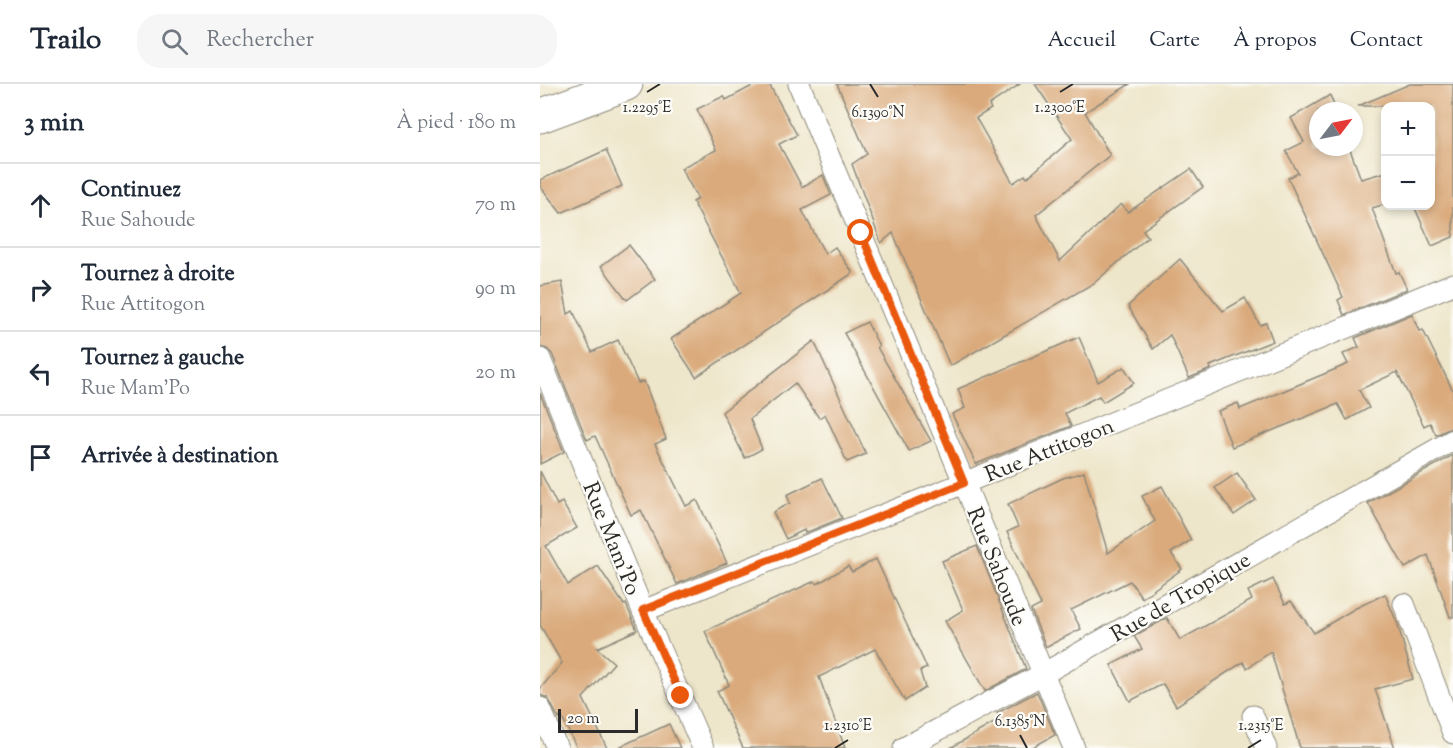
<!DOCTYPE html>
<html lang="fr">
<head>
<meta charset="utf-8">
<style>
	:root { --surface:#fff; --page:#f6f6f7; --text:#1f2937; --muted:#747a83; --line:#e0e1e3 }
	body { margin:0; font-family:"Sorts Mill Goudy",serif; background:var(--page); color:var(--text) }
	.controls { position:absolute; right:18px; top:18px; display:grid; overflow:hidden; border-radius:12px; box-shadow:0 3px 9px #0003 }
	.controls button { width:54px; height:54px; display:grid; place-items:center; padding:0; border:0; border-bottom:2px solid var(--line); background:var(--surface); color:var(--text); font:30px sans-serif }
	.compass { position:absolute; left:769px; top:18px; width:54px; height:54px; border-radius:50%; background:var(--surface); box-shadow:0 3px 9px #0003; rotate:58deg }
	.scale { position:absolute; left:18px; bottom:15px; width:80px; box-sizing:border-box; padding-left:6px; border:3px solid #2b2b2b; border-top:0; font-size:16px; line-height:21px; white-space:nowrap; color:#2b2b2b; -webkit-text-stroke:4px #fdfcf7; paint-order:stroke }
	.stop { position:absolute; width:18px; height:18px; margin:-14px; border:4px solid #ea580c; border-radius:50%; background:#fff }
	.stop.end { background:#ea580c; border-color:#fff; box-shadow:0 2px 6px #0008 }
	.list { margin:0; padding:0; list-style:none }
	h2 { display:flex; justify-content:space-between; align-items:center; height:78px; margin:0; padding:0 24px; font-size:26px }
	h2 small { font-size:20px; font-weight:400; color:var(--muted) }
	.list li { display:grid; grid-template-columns:39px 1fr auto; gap:18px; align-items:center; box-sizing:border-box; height:84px; padding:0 24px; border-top:2px solid var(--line) }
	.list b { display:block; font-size:22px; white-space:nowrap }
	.list p { margin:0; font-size:20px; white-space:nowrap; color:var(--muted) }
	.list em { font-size:20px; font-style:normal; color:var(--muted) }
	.icon { flex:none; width:33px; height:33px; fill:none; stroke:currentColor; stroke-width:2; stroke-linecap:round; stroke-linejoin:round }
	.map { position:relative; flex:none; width:913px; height:664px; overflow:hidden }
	header { display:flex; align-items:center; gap:36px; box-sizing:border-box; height:84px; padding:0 30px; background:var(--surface); border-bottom:2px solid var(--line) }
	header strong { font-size:28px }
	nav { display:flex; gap:33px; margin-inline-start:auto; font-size:21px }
	.search { width:420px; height:54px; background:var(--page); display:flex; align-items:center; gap:15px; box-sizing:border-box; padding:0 21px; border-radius:24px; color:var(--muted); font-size:22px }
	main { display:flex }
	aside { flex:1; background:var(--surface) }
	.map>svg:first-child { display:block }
	.building { fill:#daaa7b }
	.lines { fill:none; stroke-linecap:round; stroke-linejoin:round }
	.minor-casing { stroke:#8c887a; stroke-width:23 }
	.trunk-casing { stroke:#8c887a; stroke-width:35 }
	.minor { stroke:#fff; stroke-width:21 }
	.trunk { stroke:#fff; stroke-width:33 }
	.route { stroke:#ea580c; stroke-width:8 }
	.ticks { fill:none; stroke:#2b2b2b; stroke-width:2 }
	.labels { text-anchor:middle; stroke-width:4.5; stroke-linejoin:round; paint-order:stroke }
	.street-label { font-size:22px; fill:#2b2b2b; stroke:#fdfcf7 }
	.ticks-label { font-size:15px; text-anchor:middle; fill:#2b2b2b; stroke:#fdfcf7; stroke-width:4.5; stroke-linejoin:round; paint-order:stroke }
</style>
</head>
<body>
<header>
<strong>Trailo</strong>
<div class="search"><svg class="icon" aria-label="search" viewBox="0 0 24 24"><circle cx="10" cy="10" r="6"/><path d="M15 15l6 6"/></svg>Rechercher</div>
<nav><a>Accueil</a><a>Carte</a><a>À propos</a><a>Contact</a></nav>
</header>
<main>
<aside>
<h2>3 min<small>À pied · 180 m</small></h2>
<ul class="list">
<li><svg class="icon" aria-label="ahead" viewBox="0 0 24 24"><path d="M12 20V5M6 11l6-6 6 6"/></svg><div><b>Continuez</b><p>Rue Sahoude</p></div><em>70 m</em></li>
<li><svg class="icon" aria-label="right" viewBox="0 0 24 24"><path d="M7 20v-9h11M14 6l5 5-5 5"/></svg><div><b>Tournez à droite</b><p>Rue Attitogon</p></div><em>90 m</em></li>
<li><svg class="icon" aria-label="left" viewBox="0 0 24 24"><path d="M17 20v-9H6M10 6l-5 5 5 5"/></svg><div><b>Tournez à gauche</b><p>Rue Mam'Po</p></div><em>20 m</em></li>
<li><svg class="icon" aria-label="arrive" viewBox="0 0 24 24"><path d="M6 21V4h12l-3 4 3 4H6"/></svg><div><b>Arrivée à destination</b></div></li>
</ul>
</aside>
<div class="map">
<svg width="913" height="664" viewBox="0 0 913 664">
	<rect width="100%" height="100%" fill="#fdfcf7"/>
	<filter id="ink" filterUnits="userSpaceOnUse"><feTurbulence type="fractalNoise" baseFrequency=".0167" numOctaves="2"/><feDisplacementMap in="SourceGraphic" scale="12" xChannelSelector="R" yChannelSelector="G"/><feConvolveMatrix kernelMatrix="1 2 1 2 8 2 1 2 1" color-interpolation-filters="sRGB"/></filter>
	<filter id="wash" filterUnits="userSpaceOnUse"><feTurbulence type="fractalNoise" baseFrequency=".008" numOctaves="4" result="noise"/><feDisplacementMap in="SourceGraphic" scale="24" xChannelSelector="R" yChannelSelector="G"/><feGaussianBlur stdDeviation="1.35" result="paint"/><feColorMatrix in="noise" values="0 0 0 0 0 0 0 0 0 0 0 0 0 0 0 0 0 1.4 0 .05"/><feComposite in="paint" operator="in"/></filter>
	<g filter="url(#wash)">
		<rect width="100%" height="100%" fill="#eee6ca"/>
		<g id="blocks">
			<g class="building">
				<path d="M 216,0 L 229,0 L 257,51 L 239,60 L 262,103 L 283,91 L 291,111 L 262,126 L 285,170 L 295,163 L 313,189 L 156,293 L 131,255 L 201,209 L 153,118 L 158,115 L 141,84 L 176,66 L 157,25 L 184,12 L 186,16 Z"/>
				<path d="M 297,0 L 480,0 L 449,21 L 451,25 L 436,34 L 473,99 L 485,91 L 487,94 L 532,55 L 495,0 L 590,0 L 545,28 L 570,71 L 496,131 L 520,177 L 581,120 L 588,128 L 651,85 L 663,103 L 603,146 L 608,153 L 554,199 L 410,282 L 353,149 L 341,159 L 312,80 L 327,70 Z"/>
				<path d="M 870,0 L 913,0 L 913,153 L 892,162 L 874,122 L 891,122 L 891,22 L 818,22 Z"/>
				<path d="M 790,11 L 796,27 L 778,27 L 778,63 L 809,63 L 821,95 L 846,88 L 846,120 L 832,124 L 856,189 L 859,188 L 867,205 L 804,231 L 798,216 L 803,213 L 748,94 L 758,89 L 746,67 L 764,58 L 751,34 Z"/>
				<path d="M 66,66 L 82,102 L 21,129 L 0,102 L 0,96 Z"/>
				<path d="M 89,161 L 115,195 L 87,216 L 61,182 Z"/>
				<path d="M 640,175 L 683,227 L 705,214 L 720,241 L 726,239 L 733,257 L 670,282 L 671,285 L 649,294 L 630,251 L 613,265 L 588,222 Z"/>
				<path d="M 22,198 L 28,230 L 33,227 L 52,268 L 78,256 L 98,299 L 104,297 L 126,355 L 115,360 L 146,422 L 157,416 L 187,479 L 137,500 L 101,426 L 91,431 L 55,352 L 47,356 L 12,270 L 7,265 L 0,263 L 0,202 Z"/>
				<path d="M 872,230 L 879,247 L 883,246 L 913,307 L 913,343 L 896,351 L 890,339 L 884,342 L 857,288 L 819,306 L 829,324 L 807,336 L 798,320 L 692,363 L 678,327 L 698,319 L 700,325 L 808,280 L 803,270 L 819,263 L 815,254 Z"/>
				<path d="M 327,238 L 339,262 L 337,263 L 391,357 L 369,367 L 304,249 Z"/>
				<path d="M 539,253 L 558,298 L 584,283 L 594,299 L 563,318 L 559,312 L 525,329 L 531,342 L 436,380 L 412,330 L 425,324 L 418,305 Z"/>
				<path d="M 274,257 L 326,370 L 307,378 L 285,330 L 279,334 L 255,299 L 210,335 L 222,365 L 205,374 L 182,328 Z"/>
				<path d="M 0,309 L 24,368 L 0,380 Z"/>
				<path d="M 913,371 L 913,533 L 910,533 L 888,471 L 865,484 L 828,419 Z"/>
				<path d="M 0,387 L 17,421 L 22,418 L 37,444 L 6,462 L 28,501 L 58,482 L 84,521 L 86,520 L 97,546 L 57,564 L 74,579 L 43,614 L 67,664 L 37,664 L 21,632 L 19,635 L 8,614 L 0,611 L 0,605 L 22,579 L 0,541 Z"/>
				<path d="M 544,388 L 568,469 L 615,437 L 602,412 L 622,402 L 651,456 L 631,469 L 642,485 L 602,514 L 590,497 L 531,526 L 541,545 L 506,563 L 491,526 L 501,521 L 467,448 L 478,443 L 468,420 L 523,394 Z"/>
				<path d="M 697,389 L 716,416 L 694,431 L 675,404 Z"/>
				<path d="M 282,394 L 302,434 L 265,449 L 264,446 L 246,455 L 233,428 L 250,419 L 247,411 Z"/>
				<path d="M 437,462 L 486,585 L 445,607 L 405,537 L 423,526 L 402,477 Z"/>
				<path d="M 336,475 L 387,584 L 380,587 L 385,604 L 365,617 L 335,565 L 279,593 L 305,664 L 203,664 L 177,607 L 189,601 L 165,547 L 275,497 L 277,500 L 308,482 L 312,488 Z"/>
				<path d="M 733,495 L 745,520 L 751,517 L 774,549 L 814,525 L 845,510 L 858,541 L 873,595 L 835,605 L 855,664 L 760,664 L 731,568 L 707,584 L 703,578 L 636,622 L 623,600 L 590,617 L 571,581 L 602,565 L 594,552 L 627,534 L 640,556 L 712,516 L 708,507 Z"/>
				<path d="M 497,608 L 515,651 L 491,664 L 410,664 L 461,635 L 457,629 Z"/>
				<path d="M 129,640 L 140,664 L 77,664 Z"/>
			</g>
		</g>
	</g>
	<g filter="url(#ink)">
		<use href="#blocks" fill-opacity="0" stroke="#8c887a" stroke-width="1.5"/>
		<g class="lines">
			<defs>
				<g id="minor">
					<path d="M 259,0 L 534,664"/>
					<path d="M 0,275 L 103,527 L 163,664"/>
					<path d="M 864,520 L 913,649"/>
					<path d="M 103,527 L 424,399 L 913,200"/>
					<path d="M 0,624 L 17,664"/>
					<path d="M 713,632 L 726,664"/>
					<path d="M 364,664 L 503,590 L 913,356"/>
				</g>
				<path id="trunk" d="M 0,32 L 86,0"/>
			</defs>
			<use href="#minor" class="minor-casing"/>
			<use href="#trunk" class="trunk-casing"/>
			<use href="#minor" class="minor"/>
			<use href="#trunk" class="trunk"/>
		</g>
	</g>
	<g class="lines" filter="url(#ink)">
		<path class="route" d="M 141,612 L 103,526 L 424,399 L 321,149"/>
	</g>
	<path class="ticks" d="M 330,0 L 338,13M 107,8 L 120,0M 520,8 L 533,0M 480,651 L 487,664M 295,664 L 308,656M 708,664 L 721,656"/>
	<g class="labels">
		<g class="street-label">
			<text transform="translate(509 365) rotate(-22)" y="8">Rue Attitogon</text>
			<text transform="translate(73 454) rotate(68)" y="8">Rue Mam'Po</text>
			<text transform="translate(458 482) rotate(68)" y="8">Rue Sahoude</text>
			<text transform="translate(640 512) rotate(-30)" y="8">Rue de Tropique</text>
		</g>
	</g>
	<g class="ticks-label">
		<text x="520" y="28">1.2300°E</text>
		<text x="107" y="28">1.2295°E</text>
		<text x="338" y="33">6.1390°N</text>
		<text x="480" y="642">6.1385°N</text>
		<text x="308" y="646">1.2310°E</text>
		<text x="721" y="646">1.2315°E</text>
	</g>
</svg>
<div class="controls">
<button>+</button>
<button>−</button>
</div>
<svg class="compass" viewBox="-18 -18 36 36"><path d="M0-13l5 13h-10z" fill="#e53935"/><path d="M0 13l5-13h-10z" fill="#747a83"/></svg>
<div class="scale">20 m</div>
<div class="stop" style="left:321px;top:149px"></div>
<div class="stop end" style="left:141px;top:612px"></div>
</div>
</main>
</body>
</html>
